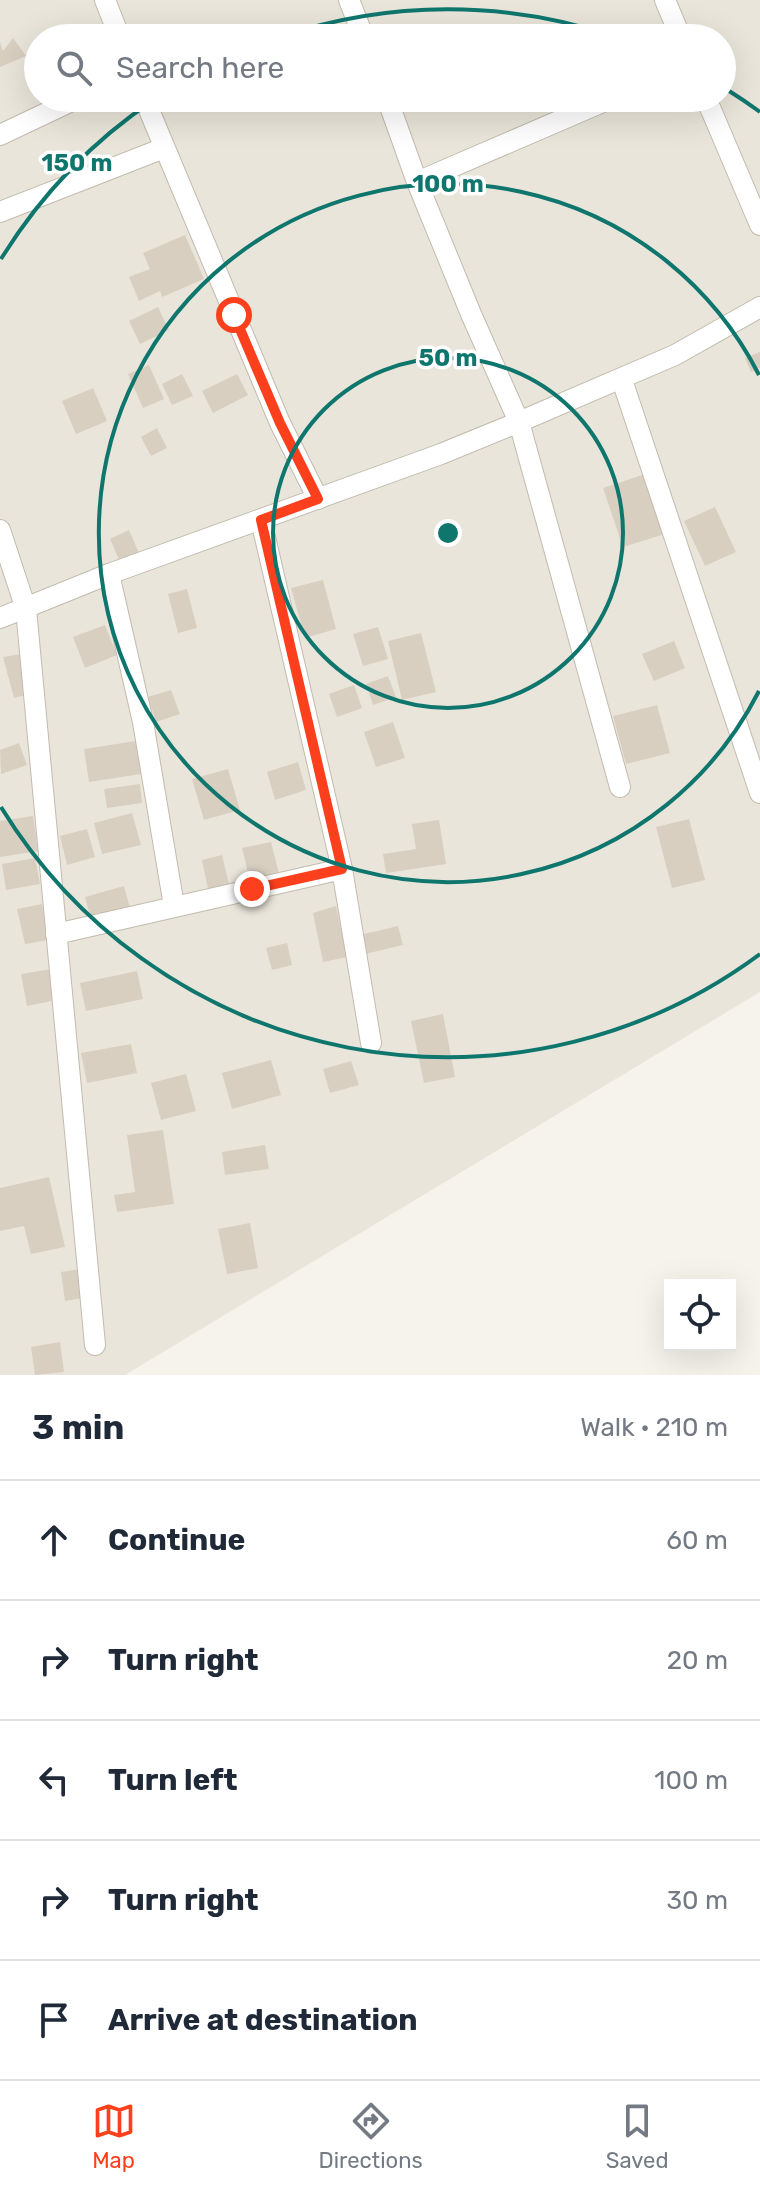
<!DOCTYPE html>
<html lang="en">
<head>
<meta charset="utf-8">
<style>
	:root { --surface:#fff; --page:#f6f6f7; --text:#1f2937; --muted:#747a83; --line:#e0e1e3; --accent:#fc3f1d }
	body { margin:0; font-family:Rubik,sans-serif; background:var(--page); color:var(--text) }
	.controls { position:absolute; right:24px; bottom:24px; display:grid; overflow:hidden; border-radius:0px; box-shadow:0 8px 32px #0002 }
	.controls button { width:72px; height:72px; display:grid; place-items:center; padding:0; border:0; border-bottom:2px solid var(--line); background:var(--surface); color:var(--text); font:40px sans-serif }
	.stop { position:absolute; width:24px; height:24px; margin:-18px; border:6px solid #fc3f1d; border-radius:50%; background:#fff }
	.stop.end { background:#fc3f1d; border-color:#fff; box-shadow:0 2px 8px #0008 }
	.list { margin:0; padding:0; list-style:none }
	h2 { display:flex; justify-content:space-between; align-items:center; height:104px; margin:0; padding:0 32px; font-size:34px }
	h2 small { font-size:26px; font-weight:400; color:var(--muted) }
	.list li { display:grid; grid-template-columns:52px 1fr auto; gap:24px; align-items:center; box-sizing:border-box; height:120px; padding:0 32px; border-top:2px solid var(--line) }
	.list b { display:block; font-size:30px; white-space:nowrap }
	.list em { font-size:26px; font-style:normal; color:var(--muted) }
	.icon { flex:none; width:44px; height:44px; fill:none; stroke:currentColor; stroke-width:2; stroke-linecap:round; stroke-linejoin:round }
	.map { position:relative; flex:none; width:760px; height:1375px; overflow:hidden }
	.search { position:absolute; background:var(--surface); box-shadow:0 8px 32px #0002; left:24px; right:24px; top:24px; height:88px; display:flex; align-items:center; gap:20px; box-sizing:border-box; padding:0 28px; border-radius:44px; color:var(--muted); font-size:30px }
	.sheet { height:704px; background:var(--surface) }
	nav { display:flex; justify-content:space-around; align-items:center; box-sizing:border-box; height:112px; border-top:2px solid var(--line); background:var(--surface); font-size:22px; color:var(--muted) }
	nav a { display:grid; justify-items:center; gap:4px }
	nav .on { color:var(--accent) }
	.map>svg:first-child { display:block }
	.residential { fill:#eae5da; fill-rule:evenodd }
	.building { fill:#d8cfc1 }
	.lines { fill:none; stroke-linecap:round; stroke-linejoin:round }
	.minor-casing { stroke:#c2bbae; stroke-width:22 }
	.minor { stroke:#fff; stroke-width:20 }
	.route { stroke:#fc3f1d; stroke-width:10 }
	.ring { fill:none; stroke:#0f766e; stroke-width:4 }
	.centre { fill:#0f766e; stroke:#fff; stroke-width:4 }
	.ring-label { font-size:24px; text-anchor:middle; font-weight:bold; fill:#0f766e; stroke:#fff; stroke-width:7; stroke-linejoin:round; paint-order:stroke }
</style>
</head>
<body>
<div class="map">
<svg width="760" height="1375" viewBox="0 0 760 1375">
	<rect width="100%" height="100%" fill="#f6f3ec"/>
	<path class="residential" d="M 0,0 L 760,0 L 760,992 L 125,1375 L 0,1375 ZM 38,38 L 722,38 L 722,98 L 38,98 Z"/>
	<g class="building">
		<path d="M 13,38 L 26,56 L 0,67 L 0,42 L 3,51 Z"/>
		<path d="M 185,235 L 204,279 L 162,297 L 160,291 L 139,301 L 129,277 L 150,269 L 143,253 Z"/>
		<path d="M 158,307 L 169,330 L 140,344 L 129,321 Z"/>
		<path d="M 760,352 L 760,368 L 751,372 L 745,358 Z"/>
		<path d="M 149,365 L 164,399 L 143,408 L 128,374 Z"/>
		<path d="M 182,374 L 193,396 L 172,405 L 162,384 Z"/>
		<path d="M 237,374 L 248,395 L 213,413 L 202,391 Z"/>
		<path d="M 93,388 L 107,421 L 76,434 L 62,401 Z"/>
		<path d="M 157,428 L 167,448 L 151,456 L 141,437 Z"/>
		<path d="M 645,474 L 665,534 L 623,547 L 603,488 Z"/>
		<path d="M 715,507 L 736,552 L 705,566 L 684,521 Z"/>
		<path d="M 129,530 L 139,553 L 120,562 L 110,539 Z"/>
		<path d="M 323,580 L 336,629 L 305,638 L 291,588 Z"/>
		<path d="M 187,589 L 197,628 L 178,633 L 168,594 Z"/>
		<path d="M 105,625 L 117,655 L 85,668 L 73,637 Z"/>
		<path d="M 378,627 L 388,659 L 363,666 L 353,634 Z"/>
		<path d="M 421,633 L 436,692 L 402,700 L 388,641 Z"/>
		<path d="M 674,641 L 685,668 L 654,681 L 642,654 Z"/>
		<path d="M 21,654 L 30,694 L 14,698 L 3,657 Z"/>
		<path d="M 388,676 L 396,697 L 373,705 L 366,684 Z"/>
		<path d="M 354,685 L 362,708 L 337,717 L 329,694 Z"/>
		<path d="M 171,690 L 180,714 L 156,722 L 148,697 Z"/>
		<path d="M 657,705 L 670,753 L 626,764 L 613,716 Z"/>
		<path d="M 393,722 L 405,758 L 376,767 L 364,732 Z"/>
		<path d="M 136,741 L 141,774 L 89,782 L 84,749 Z"/>
		<path d="M 19,743 L 27,765 L 1,774 L 0,750 Z"/>
		<path d="M 298,762 L 306,790 L 275,800 L 267,772 Z"/>
		<path d="M 228,769 L 240,810 L 204,820 L 192,779 Z"/>
		<path d="M 140,784 L 142,803 L 107,808 L 104,789 Z"/>
		<path d="M 132,813 L 141,845 L 102,854 L 94,823 Z"/>
		<path d="M 33,816 L 38,851 L 0,857 L 0,821 Z"/>
		<path d="M 689,819 L 705,880 L 672,888 L 656,827 Z"/>
		<path d="M 439,820 L 446,864 L 386,873 L 383,854 L 416,849 L 412,824 Z"/>
		<path d="M 87,829 L 95,857 L 67,865 L 60,836 Z"/>
		<path d="M 271,842 L 281,882 L 252,889 L 242,848 Z"/>
		<path d="M 222,855 L 231,893 L 210,898 L 202,860 Z"/>
		<path d="M 35,858 L 40,884 L 6,890 L 2,864 Z"/>
		<path d="M 124,886 L 130,908 L 91,919 L 85,897 Z"/>
		<path d="M 42,904 L 49,940 L 25,944 L 17,909 Z"/>
		<path d="M 336,906 L 347,957 L 323,962 L 313,913 Z"/>
		<path d="M 398,926 L 403,945 L 365,954 L 360,935 Z"/>
		<path d="M 287,943 L 292,965 L 272,970 L 266,948 Z"/>
		<path d="M 51,969 L 57,1000 L 27,1006 L 21,974 Z"/>
		<path d="M 137,971 L 143,999 L 86,1011 L 80,983 Z"/>
		<path d="M 443,1014 L 455,1077 L 424,1083 L 411,1021 Z"/>
		<path d="M 131,1044 L 137,1073 L 87,1083 L 81,1053 Z"/>
		<path d="M 271,1060 L 281,1095 L 232,1109 L 222,1073 Z"/>
		<path d="M 351,1061 L 359,1085 L 330,1093 L 323,1069 Z"/>
		<path d="M 186,1074 L 196,1111 L 161,1120 L 151,1083 Z"/>
		<path d="M 163,1130 L 174,1204 L 117,1212 L 114,1195 L 135,1192 L 127,1135 Z"/>
		<path d="M 265,1145 L 269,1169 L 225,1175 L 222,1152 Z"/>
		<path d="M 49,1177 L 65,1247 L 31,1254 L 24,1226 L 0,1231 L 0,1188 Z"/>
		<path d="M 250,1223 L 258,1268 L 227,1274 L 218,1229 Z"/>
		<path d="M 80,1269 L 84,1298 L 65,1301 L 61,1272 Z"/>
		<path d="M 60,1342 L 64,1372 L 35,1375 L 31,1347 Z"/>
	</g>
	<g class="lines">
		<defs>
			<g id="minor">
				<path d="M 105,0 L 120,38"/>
				<path d="M 349,0 L 364,38"/>
				<path d="M 665,0 L 681,38"/>
				<path d="M 144,98 L 280,423 L 318,499"/>
				<path d="M 387,98 L 417,182 L 471,314 L 519,422 L 620,787"/>
				<path d="M 706,98 L 760,225"/>
				<path d="M 0,135 L 78,98"/>
				<path d="M 417,182 L 612,98"/>
				<path d="M 0,212 L 164,148"/>
				<path d="M 622,380 L 760,793"/>
				<path d="M 261,520 L 342,869 L 371,1043"/>
				<path d="M 0,530 L 26,609 L 95,1345"/>
				<path d="M 109,574 L 143,722 L 174,906"/>
				<path d="M 0,618 L 109,574 L 441,454 L 519,422 L 675,355 L 760,307"/>
				<path d="M 56,934 L 342,869"/>
			</g>
		</defs>
		<use href="#minor" class="minor-casing"/>
		<use href="#minor" class="minor"/>
	</g>
	<g class="lines">
		<path class="route" d="M 234,315 L 280,423 L 318,499 L 261,520 L 342,869 L 252,889"/>
	</g>
	<g class="ring">
		<circle cx="448" cy="533" r="175"/>
		<path d="M759 691A349 349 0 1 1 759 375"/>
		<path d="M760 954A524 524 0 0 1 1 807M1 259A524 524 0 0 1 155 99M277 38A524 524 0 0 1 619 38M726 89A524 524 0 0 1 760 112"/>
	</g>
	<circle cx="448" cy="533" r="12" class="centre"/>
	<g class="ring-label">
		<text x="77" y="171">150 m</text>
		<text x="448" y="192">100 m</text>
		<text x="448" y="366">50 m</text>
	</g>
</svg>
<div class="controls">
<button><svg class="icon" aria-label="locate" viewBox="0 0 24 24"><circle cx="12" cy="12" r="6"/><path d="M12 2v4M12 18v4M2 12h4M18 12h4"/></svg></button>
</div>
<div class="stop" style="left:234px;top:315px"></div>
<div class="stop end" style="left:252px;top:889px"></div>
<div class="search"><svg class="icon" aria-label="search" viewBox="0 0 24 24"><circle cx="10" cy="10" r="6"/><path d="M15 15l6 6"/></svg>Search here</div>
</div>
<section class="sheet">
<h2>3 min<small>Walk · 210 m</small></h2>
<ul class="list">
<li><svg class="icon" aria-label="ahead" viewBox="0 0 24 24"><path d="M12 20V5M6 11l6-6 6 6"/></svg><div><b>Continue</b></div><em>60 m</em></li>
<li><svg class="icon" aria-label="right" viewBox="0 0 24 24"><path d="M7 20v-9h11M14 6l5 5-5 5"/></svg><div><b>Turn right</b></div><em>20 m</em></li>
<li><svg class="icon" aria-label="left" viewBox="0 0 24 24"><path d="M17 20v-9H6M10 6l-5 5 5 5"/></svg><div><b>Turn left</b></div><em>100 m</em></li>
<li><svg class="icon" aria-label="right" viewBox="0 0 24 24"><path d="M7 20v-9h11M14 6l5 5-5 5"/></svg><div><b>Turn right</b></div><em>30 m</em></li>
<li><svg class="icon" aria-label="arrive" viewBox="0 0 24 24"><path d="M6 21V4h12l-3 4 3 4H6"/></svg><div><b>Arrive at destination</b></div></li>
</ul>
</section>
<nav>
<a class="on"><svg class="icon" aria-label="map" viewBox="0 0 24 24"><path d="M3 6l6-2 6 2 6-2v14l-6 2-6-2-6 2zM9 4v14M15 6v14"/></svg>Map</a>
<a><svg class="icon" aria-label="directions" viewBox="0 0 24 24"><path d="M12 3l9 9-9 9-9-9zM9 14v-3h6M13 9l2 2-2 2"/></svg>Directions</a>
<a><svg class="icon" aria-label="saved" viewBox="0 0 24 24"><path d="M7 4h10v16l-5-4-5 4z"/></svg>Saved</a>
</nav>
</body>
</html>
